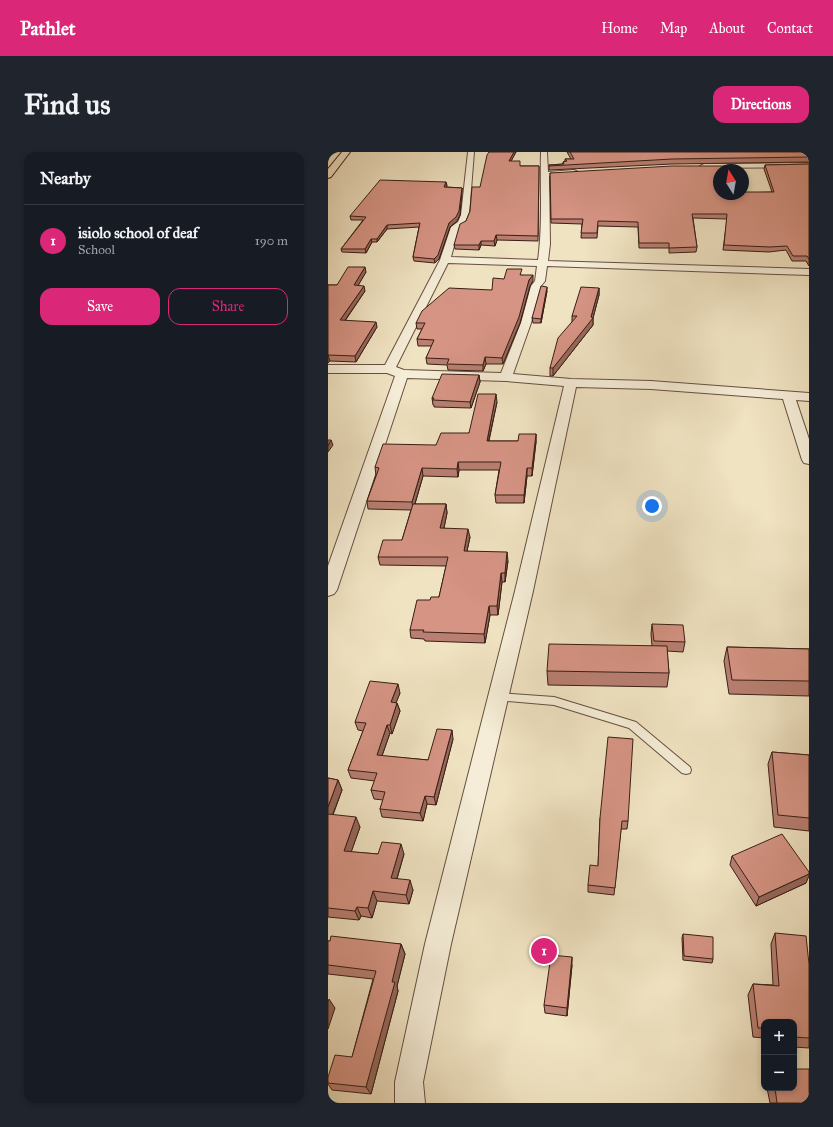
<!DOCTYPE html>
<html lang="en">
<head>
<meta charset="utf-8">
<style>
	:root { --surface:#171b24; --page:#20242c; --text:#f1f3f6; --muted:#9ea1a6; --line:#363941; --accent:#db2777 }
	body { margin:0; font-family:"IM FELL Great Primer",serif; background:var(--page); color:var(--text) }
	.controls { position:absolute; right:12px; bottom:12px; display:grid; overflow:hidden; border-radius:8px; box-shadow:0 2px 6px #0003 }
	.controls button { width:36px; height:36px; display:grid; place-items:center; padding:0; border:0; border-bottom:1px solid var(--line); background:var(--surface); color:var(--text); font:20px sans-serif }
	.compass { position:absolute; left:385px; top:12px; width:36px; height:36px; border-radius:50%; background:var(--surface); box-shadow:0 2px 6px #0003; rotate:349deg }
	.you { position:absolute; left:324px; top:354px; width:14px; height:14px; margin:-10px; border:3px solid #fff; border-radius:50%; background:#1a73e8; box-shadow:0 0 0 6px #1a73e833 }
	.badge { display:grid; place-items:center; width:26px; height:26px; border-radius:50%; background:var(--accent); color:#fff; font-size:13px; font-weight:700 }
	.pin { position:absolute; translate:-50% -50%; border:2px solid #fff; box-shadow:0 1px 4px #0006 }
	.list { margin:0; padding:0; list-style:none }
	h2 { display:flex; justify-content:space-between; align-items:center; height:52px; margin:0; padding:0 16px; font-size:17px }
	h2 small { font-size:13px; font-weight:400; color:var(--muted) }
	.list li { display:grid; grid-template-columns:26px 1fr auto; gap:12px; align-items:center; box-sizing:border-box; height:72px; padding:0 16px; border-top:1px solid var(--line) }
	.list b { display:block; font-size:15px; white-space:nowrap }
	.list p { margin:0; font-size:13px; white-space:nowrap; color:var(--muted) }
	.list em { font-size:13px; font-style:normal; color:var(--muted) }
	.actions { display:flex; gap:8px; padding:12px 16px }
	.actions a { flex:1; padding:9px 0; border:1px solid var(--accent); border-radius:12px; text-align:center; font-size:14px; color:var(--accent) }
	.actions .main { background:var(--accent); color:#fff }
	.map { position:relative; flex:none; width:481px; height:951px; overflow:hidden; border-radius:12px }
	header { display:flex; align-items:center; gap:24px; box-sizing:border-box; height:56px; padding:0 20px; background:var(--accent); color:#fff }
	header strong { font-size:19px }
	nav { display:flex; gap:22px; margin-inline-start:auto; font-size:14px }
	.intro { display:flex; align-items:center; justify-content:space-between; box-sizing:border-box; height:96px; padding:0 24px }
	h1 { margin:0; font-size:28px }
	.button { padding:10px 18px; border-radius:12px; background:var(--accent); color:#fff; font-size:14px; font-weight:700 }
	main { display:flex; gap:24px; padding:0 24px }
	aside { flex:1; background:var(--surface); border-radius:12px; box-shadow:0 2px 6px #0003 }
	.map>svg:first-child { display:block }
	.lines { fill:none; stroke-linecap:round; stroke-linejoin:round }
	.service-casing { stroke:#664f40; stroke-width:2 }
	.minor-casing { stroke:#664f40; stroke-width:2 }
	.trunk-casing { stroke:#381e15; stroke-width:2 }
	.service { fill:#f5edd7; fill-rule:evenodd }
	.minor { fill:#f5edd7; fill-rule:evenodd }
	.trunk { fill:#f0e3c2; fill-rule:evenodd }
	.wall { fill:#b87f72; stroke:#381e15 }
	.shaded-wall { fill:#96685c; stroke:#381e15 }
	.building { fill:#d69484; stroke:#381e15 }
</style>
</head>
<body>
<header>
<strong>Pathlet</strong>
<nav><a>Home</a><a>Map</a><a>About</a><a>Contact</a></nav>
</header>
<div class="intro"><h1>Find us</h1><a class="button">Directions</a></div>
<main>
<aside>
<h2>Nearby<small></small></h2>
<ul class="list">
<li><span class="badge">1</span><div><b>isiolo school of deaf</b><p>School</p></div><em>190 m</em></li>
</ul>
<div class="actions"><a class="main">Save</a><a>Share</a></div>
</aside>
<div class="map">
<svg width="481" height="951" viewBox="0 0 481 951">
	<rect width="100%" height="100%" fill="#f0e3c2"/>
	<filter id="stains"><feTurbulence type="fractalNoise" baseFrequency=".005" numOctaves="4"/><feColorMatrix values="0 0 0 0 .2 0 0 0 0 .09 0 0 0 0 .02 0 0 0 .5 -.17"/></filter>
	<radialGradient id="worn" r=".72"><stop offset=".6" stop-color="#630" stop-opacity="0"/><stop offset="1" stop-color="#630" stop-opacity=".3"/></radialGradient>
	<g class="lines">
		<defs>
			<path id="service" d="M 170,541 L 226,545 L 308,570 L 362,615 L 363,618 L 362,621 L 358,622 L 354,621 L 301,576 L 226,553 L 167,548 L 165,545 L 167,542 Z"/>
			<g id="minor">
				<path d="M 140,0 L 146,0 L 141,63 L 137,73 L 131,76 L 123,105 L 210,108 C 215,72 212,36 213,0 L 219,0 L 220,20 L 246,18 L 250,20 L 246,22 L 221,24 L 222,92 L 220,109 L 481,117 L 481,123 L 219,114 L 217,129 L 213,134 L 203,171 L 185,222 L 243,227 L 323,229 L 481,241 L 481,249 L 468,248 L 481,287 L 481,312 L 476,311 L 474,308 L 455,247 L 323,237 L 248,235 L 205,439 L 123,792 L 95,930 L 97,951 L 67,951 L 67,930 L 97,792 L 187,439 L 236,234 L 178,229 L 79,226 L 9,438 L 6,442 L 0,444 L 0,414 L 67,224 L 59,221 L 0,221 L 0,213 L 57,213 L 112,108 L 123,75 L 130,70 L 133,63 ZM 120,111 L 209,114 L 207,129 L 203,134 L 193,171 L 173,221 L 76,218 L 68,215 Z"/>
				<path d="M 481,11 L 481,15 L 376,16 L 372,14 L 376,12 Z"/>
			</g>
			<path id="trunk" d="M 14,0 L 22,0 L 3,25 L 0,26 L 0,17 Z"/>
		</defs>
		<use href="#service" class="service-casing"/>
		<use href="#minor" class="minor-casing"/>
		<use href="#trunk" class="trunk-casing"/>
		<use href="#service" class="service"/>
		<use href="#minor" class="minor"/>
		<use href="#trunk" class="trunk"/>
	</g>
	<g class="wall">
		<path d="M 188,0 L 183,9 L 192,14 L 211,14 L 210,89 L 169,88 L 167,94 L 153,93 L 151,98 L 127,97 L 126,93 L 138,69 L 152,35 Z"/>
		<path d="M 239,0 L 481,0 L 481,10 L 344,12 L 221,18 L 221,13 L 235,12 L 235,10 L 237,9 L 237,7 L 243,7 Z"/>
		<path d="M 481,12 L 481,114 L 478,109 L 464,109 L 458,98 L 441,100 L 395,98 L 399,67 L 365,66 L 369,95 L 368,100 L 341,101 L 341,96 L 311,96 L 310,75 L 270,74 L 269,86 L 253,86 L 254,72 L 223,71 L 222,21 L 391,42 L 444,40 L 436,17 L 437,13 Z"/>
		<path d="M 118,30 L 119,34 L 118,35 L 134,36 L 134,39 L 132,63 L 129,69 L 122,75 L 111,107 L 107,111 L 86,109 L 85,105 L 91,75 L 59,77 L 49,90 L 44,90 L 38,101 L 14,100 L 13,97 L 35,68 L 23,68 L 22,64 Z"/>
		<path d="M 38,120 L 30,133 L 37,139 L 17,169 L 49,175 L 28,210 L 2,209 L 0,211 L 0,133 L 9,133 Z"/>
		<path d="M 194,123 L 205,129 L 202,134 L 192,171 L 175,212 L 158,212 L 155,219 L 120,218 L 119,213 L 99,212 L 98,206 L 104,194 L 90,194 L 89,187 L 94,177 L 89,177 L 88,171 L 164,138 Z"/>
		<path d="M 271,136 L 271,143 L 265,166 L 265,173 L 225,224 L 222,224 L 222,216 L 244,170 L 244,164 Z"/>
		<path d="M 219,139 L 213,171 L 205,171 L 204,166 Z"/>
		<path d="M 151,223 L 152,230 L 143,256 L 106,255 L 106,253 L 105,253 L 104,246 Z"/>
		<path d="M 169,250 L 161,289 L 190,289 L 208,282 L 208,290 L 204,324 L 199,324 L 196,351 L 168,351 L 167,343 L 171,318 L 131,318 L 130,325 L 95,324 L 87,352 L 118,352 L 119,361 L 116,376 L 142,385 L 139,399 L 180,409 L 177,430 L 174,430 L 170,463 L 162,463 L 157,491 L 97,489 L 96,487 L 83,486 L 82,478 L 102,448 L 111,445 L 118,414 L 52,413 L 50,405 L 74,388 L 83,358 L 40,357 L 39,349 L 48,323 L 47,315 L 108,293 L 141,281 Z"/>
		<path d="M 324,472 L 357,490 L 355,500 L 339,499 L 341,521 L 339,535 L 220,533 L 219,519 L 324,494 L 323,482 Z"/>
		<path d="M 399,495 L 481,497 L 481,544 L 401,542 L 396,509 Z"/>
		<path d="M 72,541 L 68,550 L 69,551 L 72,559 L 64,582 L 62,581 L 54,604 L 100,608 L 125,587 L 108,653 L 99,652 L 95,669 L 54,665 L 52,657 L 55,648 L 46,647 L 43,638 L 47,629 L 23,626 L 20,618 L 35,579 L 30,578 L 27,570 Z"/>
		<path d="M 444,600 L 481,603 L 481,679 L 446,675 L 440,612 Z"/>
		<path d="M 0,626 L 10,628 L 14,638 L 5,663 L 32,675 L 23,700 L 50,702 L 76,702 L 69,727 L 85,738 L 81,752 L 49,749 L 44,766 L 33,764 L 31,768 L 0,765 Z"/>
		<path d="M 272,666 L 300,669 L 299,677 L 293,677 L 286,743 L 260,740 L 260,733 L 270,714 Z"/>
		<path d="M 404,704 L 478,731 L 428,754 L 402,713 Z"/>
		<path d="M 447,781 L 481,812 L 481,896 L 466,895 L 466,870 L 436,870 L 436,886 L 425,885 L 420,843 L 425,832 L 445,833 L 443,792 Z"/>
		<path d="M 355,782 L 385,807 L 384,811 L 355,808 L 354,786 Z"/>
		<path d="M 0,789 L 73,792 L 77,802 L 69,834 L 70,839 L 43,942 L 4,938 L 0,932 L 0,925 L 24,905 L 45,827 L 0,822 Z"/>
		<path d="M 244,813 L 239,864 L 217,861 L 216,853 Z"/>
		<path d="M 439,936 L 466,936 L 481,951 L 442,951 Z"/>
	</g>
	<g class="shaded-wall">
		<path d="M 186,0 L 188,0 L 181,13 L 181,9 Z"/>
		<path d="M 118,30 L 119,34 L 116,39 L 116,35 Z"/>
		<path d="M 134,36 L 134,39 L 132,63 L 129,69 L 122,75 L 111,107 L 107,111 L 106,107 L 121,71 Z"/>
		<path d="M 59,73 L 59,77 L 49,90 L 49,87 Z"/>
		<path d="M 168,83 L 169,88 L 167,94 L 166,89 Z"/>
		<path d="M 43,87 L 44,90 L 38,101 L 37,97 Z"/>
		<path d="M 153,89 L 153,93 L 151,98 L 151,93 Z"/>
		<path d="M 37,115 L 38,120 L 27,139 L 26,133 Z"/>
		<path d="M 205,123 L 205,129 L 202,134 L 192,171 L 175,212 L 174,206 L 201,128 Z"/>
		<path d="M 36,134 L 37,139 L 13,174 L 12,168 Z"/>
		<path d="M 219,135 L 219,139 L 213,171 L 213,167 Z"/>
		<path d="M 271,136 L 271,143 L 265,166 L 265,173 L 225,224 L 225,216 L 263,165 Z"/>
		<path d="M 48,170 L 49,175 L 28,210 L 27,204 Z"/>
		<path d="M 0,203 L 2,209 L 0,211 Z"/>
		<path d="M 157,205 L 158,212 L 155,219 L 155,213 Z"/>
		<path d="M 151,223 L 152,230 L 143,256 L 142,250 Z"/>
		<path d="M 168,242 L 169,250 L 159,296 L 159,289 Z"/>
		<path d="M 208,282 L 208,290 L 204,324 L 204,316 Z"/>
		<path d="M 3,288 L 5,293 L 0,300 L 0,294 Z"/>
		<path d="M 130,310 L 131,318 L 130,325 L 129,317 Z"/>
		<path d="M 94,316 L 95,324 L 85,358 L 84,350 Z"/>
		<path d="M 199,316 L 199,324 L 196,351 L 196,343 Z"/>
		<path d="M 118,352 L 119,361 L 114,385 L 112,376 Z"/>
		<path d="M 140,377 L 142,385 L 137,408 L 136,399 Z"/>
		<path d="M 179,400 L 180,409 L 177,430 L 177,421 Z"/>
		<path d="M 173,421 L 174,430 L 170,463 L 169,454 Z"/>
		<path d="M 161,454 L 162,463 L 157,491 L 156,482 Z"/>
		<path d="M 70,532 L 72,541 L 65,559 L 63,550 Z"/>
		<path d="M 69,551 L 72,559 L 64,582 L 62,573 Z"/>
		<path d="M 59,573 L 62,581 L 51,612 L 49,603 Z"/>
		<path d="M 124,578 L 125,587 L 108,653 L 106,645 Z"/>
		<path d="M 10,628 L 14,638 L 1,672 L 0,669 L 0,655 Z"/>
		<path d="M 97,644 L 99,652 L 95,669 L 92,661 Z"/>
		<path d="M 28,665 L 32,675 L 20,709 L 16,699 Z"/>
		<path d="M 73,692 L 76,702 L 66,736 L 63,726 Z"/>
		<path d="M 481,722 L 481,724 L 478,731 L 428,754 L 431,745 Z"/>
		<path d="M 82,728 L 85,738 L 81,752 L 78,743 Z"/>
		<path d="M 45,739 L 49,749 L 44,766 L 40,756 Z"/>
		<path d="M 29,755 L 33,764 L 31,768 L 27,759 Z"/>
		<path d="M 73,792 L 77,802 L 69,834 L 70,839 L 43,942 L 38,935 Z"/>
		<path d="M 244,805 L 244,813 L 239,864 L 239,856 Z"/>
		<path d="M 1,847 L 7,856 L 0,877 L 0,851 Z"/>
	</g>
	<g class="building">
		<path d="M 161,0 L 186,0 L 181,9 L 192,9 L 192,14 L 211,14 L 210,84 L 168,83 L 166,89 L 153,89 L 151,93 L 126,93 L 132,72 L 138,69 L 142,59 L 144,35 L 152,35 L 159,3 Z"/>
		<path d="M 242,0 L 481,0 L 481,5 L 344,7 L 221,14 L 221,13 L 236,12 L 235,10 L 239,9 L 237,7 L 246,7 Z"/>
		<path d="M 481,12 L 481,107 L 479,104 L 465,104 L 459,94 L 442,95 L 396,93 L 399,62 L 364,62 L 369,95 L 341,96 L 341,91 L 311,91 L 310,70 L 270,69 L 269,81 L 253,81 L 255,67 L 223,67 L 222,21 L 344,14 L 399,14 L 400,18 L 391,18 L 391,42 L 415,42 L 415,40 L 446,40 L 437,13 Z"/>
		<path d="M 52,28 L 118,30 L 116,35 L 134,36 L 131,59 L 128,65 L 121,71 L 110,103 L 106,107 L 85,105 L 92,71 L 59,73 L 49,87 L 43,87 L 37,97 L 13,97 L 38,65 L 22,64 Z"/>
		<path d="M 20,115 L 37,115 L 26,133 L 36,134 L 12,168 L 48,170 L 27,204 L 0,203 L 0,133 L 9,133 Z"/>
		<path d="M 179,117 L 194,117 L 192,123 L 205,123 L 201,128 L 191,165 L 174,206 L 157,205 L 155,213 L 119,212 L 121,207 L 98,206 L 106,188 L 89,187 L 97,171 L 88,171 L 94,159 L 121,136 L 164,138 L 165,126 L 176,127 Z"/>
		<path d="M 213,134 L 219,135 L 213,167 L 204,166 Z"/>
		<path d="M 253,135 L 271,136 L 263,165 L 265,166 L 225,216 L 222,216 L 230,186 L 249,164 L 244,164 Z"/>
		<path d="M 114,222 L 151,223 L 142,250 L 105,248 L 106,246 L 104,246 Z"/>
		<path d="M 150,242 L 168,242 L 159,289 L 190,289 L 191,282 L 208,282 L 204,316 L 199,316 L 196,343 L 167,343 L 173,310 L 130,310 L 129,317 L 94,316 L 84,350 L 39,349 L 51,316 L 47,315 L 55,292 L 108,293 L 113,281 L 141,281 Z"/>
		<path d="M 0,288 L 3,288 L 0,294 Z"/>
		<path d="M 85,352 L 118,352 L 112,376 L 140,377 L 136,399 L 179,400 L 177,421 L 173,421 L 169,454 L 161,454 L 156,482 L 95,480 L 96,478 L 82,478 L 89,448 L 102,448 L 103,445 L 111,445 L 120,405 L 50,405 L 55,388 L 74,388 Z"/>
		<path d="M 324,472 L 355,473 L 357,490 L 326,489 Z"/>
		<path d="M 221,492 L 339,494 L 341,521 L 219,519 Z"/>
		<path d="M 399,495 L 481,497 L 481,529 L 404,528 Z"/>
		<path d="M 42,529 L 70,532 L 63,550 L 69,551 L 62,573 L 59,573 L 49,603 L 100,608 L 109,577 L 124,578 L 106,645 L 97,644 L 92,661 L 52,657 L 57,640 L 43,638 L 49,621 L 20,618 L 38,571 L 27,570 Z"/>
		<path d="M 280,585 L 305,587 L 300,669 L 294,669 L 287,736 L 260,733 L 262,713 L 270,714 L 272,666 Z"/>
		<path d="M 444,600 L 481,603 L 481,666 L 450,663 Z"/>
		<path d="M 0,626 L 10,628 L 0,655 Z"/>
		<path d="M 0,662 L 28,665 L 16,699 L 50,702 L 54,690 L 73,692 L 63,726 L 82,728 L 78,743 L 45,739 L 40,756 L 29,755 L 27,759 L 0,756 Z"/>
		<path d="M 454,682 L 481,720 L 481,722 L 431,745 L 404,704 Z"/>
		<path d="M 447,781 L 478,784 L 481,812 L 481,886 L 466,885 L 466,870 L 436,870 L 436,876 L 430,876 L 425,832 L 451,834 Z"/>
		<path d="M 355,782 L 385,785 L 385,807 L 356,804 Z"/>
		<path d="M 3,784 L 73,792 L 64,830 L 67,830 L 38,935 L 0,931 L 0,925 L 7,903 L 24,905 L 48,819 L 0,813 L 0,789 L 2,789 Z"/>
		<path d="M 223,803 L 244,805 L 239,856 L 216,853 Z"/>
		<path d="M 466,917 L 481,917 L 481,951 L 449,951 L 447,936 L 466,936 Z"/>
	</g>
	<rect width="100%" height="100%" filter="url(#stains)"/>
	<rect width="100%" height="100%" fill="url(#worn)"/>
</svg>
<div class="controls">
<button>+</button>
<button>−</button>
</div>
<svg class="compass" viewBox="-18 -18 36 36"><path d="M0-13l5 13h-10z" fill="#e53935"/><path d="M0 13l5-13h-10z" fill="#9ea1a6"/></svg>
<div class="you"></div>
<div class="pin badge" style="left:216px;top:799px">1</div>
</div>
</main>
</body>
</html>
